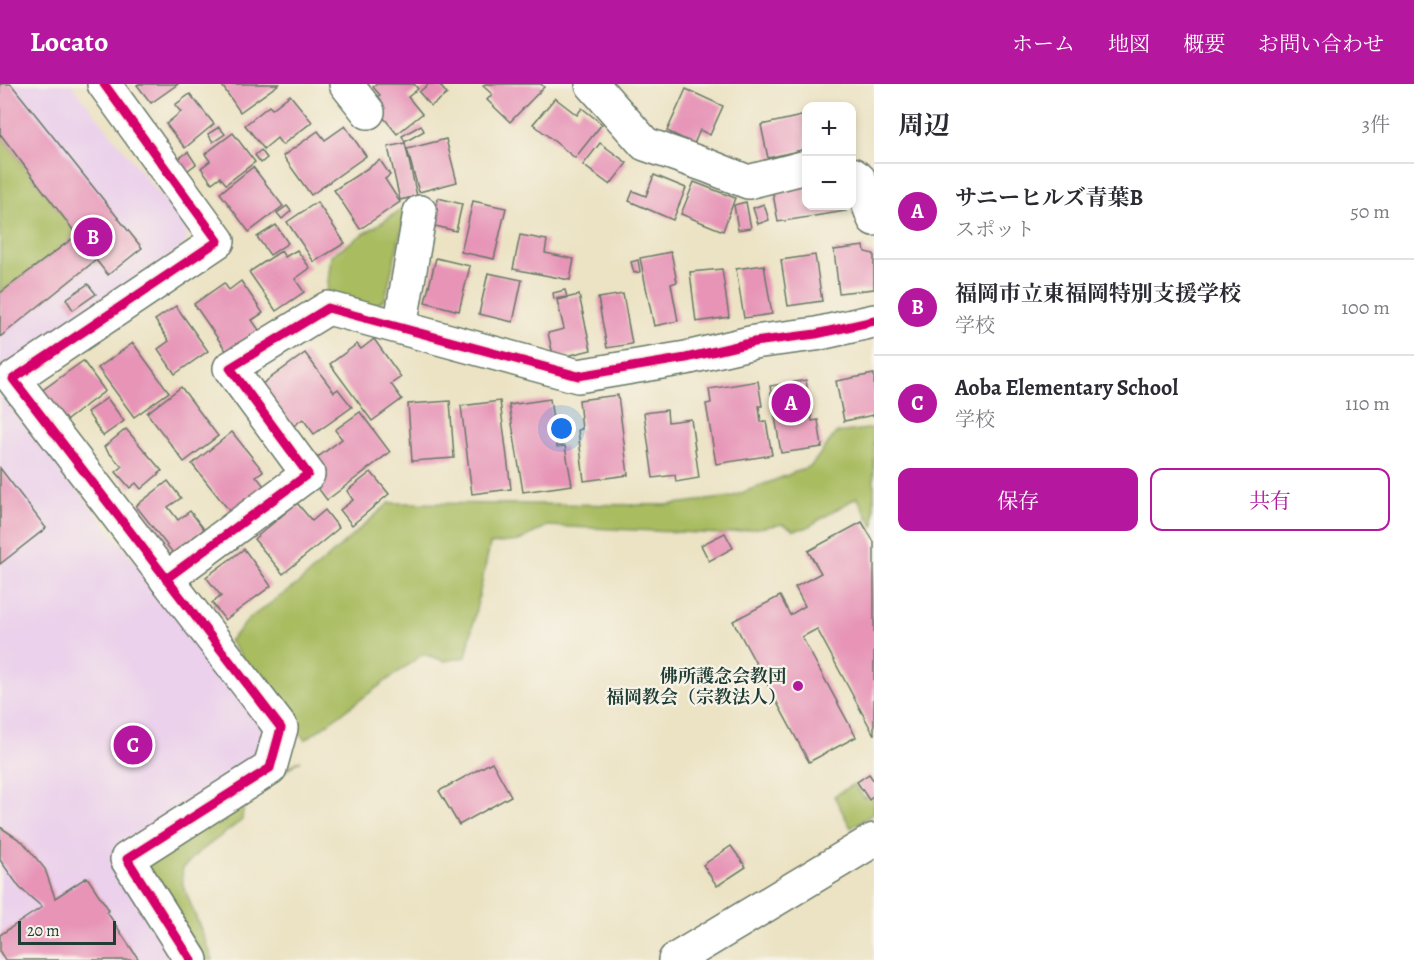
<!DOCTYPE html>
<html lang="ja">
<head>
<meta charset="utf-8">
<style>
	:root { --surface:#fff; --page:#f2f2f3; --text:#2b2b33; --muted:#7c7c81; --line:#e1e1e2; --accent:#b5179e }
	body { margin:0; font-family:Alegreya,"Noto Serif JP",serif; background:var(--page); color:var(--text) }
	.controls { position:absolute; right:18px; top:18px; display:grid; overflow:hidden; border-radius:12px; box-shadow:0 3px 9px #0003 }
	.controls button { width:54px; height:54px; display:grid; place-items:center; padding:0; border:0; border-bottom:2px solid var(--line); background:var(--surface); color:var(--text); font:30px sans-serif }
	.scale { position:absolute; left:18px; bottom:15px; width:98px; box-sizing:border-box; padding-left:6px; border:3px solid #1f3d34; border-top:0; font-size:16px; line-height:21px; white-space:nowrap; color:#1f3d34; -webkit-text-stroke:4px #f7f3e8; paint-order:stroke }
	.you { position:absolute; left:562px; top:345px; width:21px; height:21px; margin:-15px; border:4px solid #fff; border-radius:50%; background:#1a73e8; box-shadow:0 0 0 9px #1a73e833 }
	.badge { display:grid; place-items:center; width:39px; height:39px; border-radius:50%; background:var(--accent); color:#fff; font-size:20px; font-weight:700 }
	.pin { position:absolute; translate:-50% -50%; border:3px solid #fff; box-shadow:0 2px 6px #0006 }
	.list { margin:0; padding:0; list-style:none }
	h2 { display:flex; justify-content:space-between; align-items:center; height:78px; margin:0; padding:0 24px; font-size:26px }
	h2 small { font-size:20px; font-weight:400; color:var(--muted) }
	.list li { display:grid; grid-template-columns:39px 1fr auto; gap:18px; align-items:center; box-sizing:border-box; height:96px; padding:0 24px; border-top:2px solid var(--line) }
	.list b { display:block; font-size:22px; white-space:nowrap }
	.list p { margin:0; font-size:20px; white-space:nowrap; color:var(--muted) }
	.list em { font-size:20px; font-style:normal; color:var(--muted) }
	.actions { display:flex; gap:12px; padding:18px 24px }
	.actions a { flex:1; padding:14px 0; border:2px solid var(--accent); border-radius:12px; text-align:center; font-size:21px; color:var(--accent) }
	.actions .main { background:var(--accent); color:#fff }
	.map { position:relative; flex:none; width:874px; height:876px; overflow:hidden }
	header { display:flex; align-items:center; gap:36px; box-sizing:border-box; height:84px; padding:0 30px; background:var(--accent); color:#fff }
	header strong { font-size:28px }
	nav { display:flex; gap:33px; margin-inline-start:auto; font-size:21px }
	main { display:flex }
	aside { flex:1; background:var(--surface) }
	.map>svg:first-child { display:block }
	.built { fill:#ebd1eb }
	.green { fill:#a9bc60; stroke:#647c4a; stroke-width:1.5 }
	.building { fill:#e794b7 }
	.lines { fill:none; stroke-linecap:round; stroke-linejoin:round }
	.minor-casing { stroke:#677766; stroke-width:36 }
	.tertiary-casing { stroke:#677766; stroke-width:36 }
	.minor { stroke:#fff; stroke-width:33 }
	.tertiary { stroke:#fff; stroke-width:33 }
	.cycleway-casing { stroke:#f7f3e8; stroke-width:13 }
	.cycleway { stroke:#d6006c; stroke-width:9 }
	.poi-dot { fill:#b5179e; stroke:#f7f3e8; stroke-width:2 }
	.labels { text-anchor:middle; stroke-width:4.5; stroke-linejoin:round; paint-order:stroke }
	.poi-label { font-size:18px; font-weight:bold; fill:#1f3d34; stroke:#f7f3e8; text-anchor:end }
</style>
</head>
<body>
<header>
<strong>Locato</strong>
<nav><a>ホーム</a><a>地図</a><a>概要</a><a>お問い合わせ</a></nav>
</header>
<main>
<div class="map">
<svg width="874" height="876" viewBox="0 0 874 876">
	<rect width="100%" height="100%" fill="#f7f3e8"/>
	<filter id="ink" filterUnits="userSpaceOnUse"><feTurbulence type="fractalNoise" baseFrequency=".0167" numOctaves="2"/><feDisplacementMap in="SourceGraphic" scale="12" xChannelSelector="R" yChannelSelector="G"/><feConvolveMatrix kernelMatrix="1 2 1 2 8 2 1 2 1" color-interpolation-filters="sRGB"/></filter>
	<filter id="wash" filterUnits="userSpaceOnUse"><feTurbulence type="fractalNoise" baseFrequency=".008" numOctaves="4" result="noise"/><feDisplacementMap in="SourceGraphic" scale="24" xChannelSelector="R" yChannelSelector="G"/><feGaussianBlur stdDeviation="1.35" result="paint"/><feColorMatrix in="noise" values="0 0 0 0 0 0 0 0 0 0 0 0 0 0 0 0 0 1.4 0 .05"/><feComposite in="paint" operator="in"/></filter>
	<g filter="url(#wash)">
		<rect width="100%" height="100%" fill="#ece3c4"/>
		<g class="built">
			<path d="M 0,0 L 71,0 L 188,146 L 185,160 L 0,293 Z"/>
			<path d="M 0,308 L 270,649 L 261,673 L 112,774 L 178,876 L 0,876 Z"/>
		</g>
		<g class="green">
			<path d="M 1,51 L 77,151 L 0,209 L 0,52 Z"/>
			<path d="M 407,122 L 385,215 L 371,224 L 327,208 L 331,171 Z"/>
			<path d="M 874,344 L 874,444 L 857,413 L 806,444 L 794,446 L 783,440 L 722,450 L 547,442 L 519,457 L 490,460 L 466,573 L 445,577 L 423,570 L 305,656 L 229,557 L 251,533 L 299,499 L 389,419 L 666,421 L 731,413 L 811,382 L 836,349 Z"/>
			<path d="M 301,676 L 244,715 L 242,736 L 198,769 L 182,785 L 183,801 L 213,876 L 206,876 L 138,775 Z"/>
			<path d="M 854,700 L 864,714 L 874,709 L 874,729 L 851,744 L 834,712 Z"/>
		</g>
		<g id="blocks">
			<g class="building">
				<path d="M 0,0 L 11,0 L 142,164 L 108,191 L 96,176 L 0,253 L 0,209 L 77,151 L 1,51 L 0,52 Z"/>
				<path d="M 139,0 L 178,0 L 151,19 L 137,1 Z"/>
				<path d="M 221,0 L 279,0 L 240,28 Z"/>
				<path d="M 377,0 L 414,0 L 418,5 L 408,13 L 422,30 L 397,50 L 371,18 L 380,11 L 373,3 Z"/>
				<path d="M 429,0 L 439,0 L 447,10 L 431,22 L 419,8 Z"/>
				<path d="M 485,0 L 541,0 L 544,3 L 510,38 L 487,16 L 492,10 L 483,2 Z"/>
				<path d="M 686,5 L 723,22 L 710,51 L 700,46 L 694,60 L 667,47 Z"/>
				<path d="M 190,10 L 214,40 L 185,64 L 166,40 L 181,28 L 175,21 Z"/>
				<path d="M 290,11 L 312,38 L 282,61 L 277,54 L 264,65 L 245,41 L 269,22 L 272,25 Z"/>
				<path d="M 555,14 L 577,31 L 582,24 L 602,40 L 575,74 L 533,40 Z"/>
				<path d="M 806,31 L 806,65 L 768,74 L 761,41 Z"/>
				<path d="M 421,41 L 424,47 L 405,58 L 402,52 Z"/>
				<path d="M 345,42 L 366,72 L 311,111 L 283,72 L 318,47 L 325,56 Z"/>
				<path d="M 219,43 L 225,50 L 213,58 L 208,50 Z"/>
				<path d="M 233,49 L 255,78 L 226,100 L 220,93 L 212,99 L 201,84 L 210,77 L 205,70 Z"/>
				<path d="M 446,55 L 457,98 L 419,108 L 407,65 Z"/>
				<path d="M 405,59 L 417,112 L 400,116 L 388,63 Z"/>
				<path d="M 600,59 L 627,79 L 610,101 L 583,81 Z"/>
				<path d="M 261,66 L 267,74 L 261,79 L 255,71 Z"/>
				<path d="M 188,68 L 196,80 L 180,92 L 171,80 Z"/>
				<path d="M 380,76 L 390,91 L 385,95 L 400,118 L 360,145 L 334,106 Z"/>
				<path d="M 253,83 L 283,122 L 249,148 L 220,109 Z"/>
				<path d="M 654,91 L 686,104 L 673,136 L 629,117 L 633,107 L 646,112 Z"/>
				<path d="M 694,98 L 735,114 L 723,147 L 681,130 Z"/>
				<path d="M 806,98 L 806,122 L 845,122 L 846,127 L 778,138 L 772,104 Z"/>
				<path d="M 438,114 L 462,120 L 456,147 L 431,141 Z"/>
				<path d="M 473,117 L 506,124 L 494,175 L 461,168 Z"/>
				<path d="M 317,118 L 345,159 L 314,178 L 287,138 Z"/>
				<path d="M 746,118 L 751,144 L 738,146 L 734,121 Z"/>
				<path d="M 764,120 L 769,136 L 758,140 L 753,124 Z"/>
				<path d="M 287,122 L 291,127 L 282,135 L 277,129 Z"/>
				<path d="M 276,141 L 288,159 L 270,171 L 257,153 Z"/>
				<path d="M 520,151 L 547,156 L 545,169 L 574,175 L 570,196 L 513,185 Z"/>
				<path d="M 864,162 L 865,168 L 874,170 L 874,205 L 839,209 L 834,166 Z"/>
				<path d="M 297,166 L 310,184 L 295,195 L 304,208 L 276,227 L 249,188 L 281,167 L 285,173 Z"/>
				<path d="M 671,168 L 677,198 L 671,200 L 678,237 L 654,242 L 640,174 Z"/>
				<path d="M 815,171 L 822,217 L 788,222 L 781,176 Z"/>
				<path d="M 436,174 L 470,182 L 459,227 L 425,218 Z"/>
				<path d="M 638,176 L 640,188 L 634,189 L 631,178 Z"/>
				<path d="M 764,181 L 772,230 L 744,234 L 736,185 Z"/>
				<path d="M 722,185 L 729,233 L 696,238 L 690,188 Z"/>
				<path d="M 488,189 L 522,196 L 513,238 L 479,230 Z"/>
				<path d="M 241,197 L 263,229 L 252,236 L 259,246 L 227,268 L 194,220 L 224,199 L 229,206 Z"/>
				<path d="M 88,200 L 96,210 L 73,226 L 66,215 Z"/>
				<path d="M 565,206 L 567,213 L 554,215 L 553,209 Z"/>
				<path d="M 623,210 L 632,260 L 607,264 L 598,214 Z"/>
				<path d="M 579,211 L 591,266 L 554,275 L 548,249 L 564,245 L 557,216 Z"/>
				<path d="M 176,222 L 208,267 L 175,290 L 158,265 L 169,257 L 155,236 Z"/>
				<path d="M 374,255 L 401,293 L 391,300 L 402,315 L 372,337 L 330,280 L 357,260 L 361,265 Z"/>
				<path d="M 133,259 L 169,308 L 134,333 L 98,284 Z"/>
				<path d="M 305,269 L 334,308 L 338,305 L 352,323 L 314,350 L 303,335 L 288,346 L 258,303 Z"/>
				<path d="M 83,277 L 105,307 L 63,339 L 40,308 Z"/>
				<path d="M 874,290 L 874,331 L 844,337 L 836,297 Z"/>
				<path d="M 806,296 L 812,337 L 818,336 L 822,363 L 781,369 L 770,302 Z"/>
				<path d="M 758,297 L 762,322 L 759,322 L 761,338 L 766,337 L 772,371 L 716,380 L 706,320 L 711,319 L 709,305 Z"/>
				<path d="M 181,303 L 218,352 L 184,378 L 147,329 Z"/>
				<path d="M 618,311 L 628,391 L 584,397 L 578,346 L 582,345 L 579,316 Z"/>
				<path d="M 107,314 L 124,337 L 103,352 L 87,328 Z"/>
				<path d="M 550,315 L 557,363 L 565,362 L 572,401 L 523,408 L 509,321 Z"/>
				<path d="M 450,317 L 454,374 L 412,377 L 408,320 Z"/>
				<path d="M 500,317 L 511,405 L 472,410 L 461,322 Z"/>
				<path d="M 667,326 L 668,338 L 691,335 L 699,394 L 676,398 L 675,391 L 653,394 L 644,329 Z"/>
				<path d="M 360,328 L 390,368 L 327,416 L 312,396 L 314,376 L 342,355 L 335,346 Z"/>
				<path d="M 126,345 L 162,387 L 141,405 L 136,399 L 130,404 L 116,388 L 122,383 L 104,363 Z"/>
				<path d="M 232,348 L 263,387 L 256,392 L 264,402 L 231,429 L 192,380 Z"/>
				<path d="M 0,384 L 46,444 L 0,480 Z"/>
				<path d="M 371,388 L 389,410 L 352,441 L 340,426 L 353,416 L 347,407 Z"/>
				<path d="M 168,397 L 181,414 L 168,423 L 178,436 L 190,427 L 204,445 L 173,469 L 136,422 Z"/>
				<path d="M 297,419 L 312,437 L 325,426 L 339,444 L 283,490 L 254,455 Z"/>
				<path d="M 862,438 L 874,458 L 874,651 L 817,545 L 802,553 L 856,653 L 809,678 L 733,537 L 780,512 L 790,531 L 805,522 L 795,503 L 821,489 L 808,467 Z"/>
				<path d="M 725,449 L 733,464 L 709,477 L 701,461 Z"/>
				<path d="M 244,465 L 271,502 L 225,536 L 212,519 L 221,512 L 206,493 Z"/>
				<path d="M 492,678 L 511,712 L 459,741 L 439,707 Z"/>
				<path d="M 869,690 L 874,697 L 874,712 L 869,716 L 857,698 Z"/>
				<path d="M 0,743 L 23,758 L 45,785 L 55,814 L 87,793 L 109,826 L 107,828 L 139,876 L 5,876 L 0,868 L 0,851 L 42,823 L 20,804 L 0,776 Z"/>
				<path d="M 731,762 L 746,783 L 717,802 L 703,781 Z"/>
			</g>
		</g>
	</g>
	<g filter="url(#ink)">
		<use href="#blocks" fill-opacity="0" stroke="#677766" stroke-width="1.5"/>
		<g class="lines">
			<defs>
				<g id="minor">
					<path d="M 104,0 L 218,157 L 13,295 L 281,644 L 270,684 L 127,775 L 191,876"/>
					<path d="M 346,0 L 368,28"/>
					<path d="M 592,0 L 645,60 L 708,82 L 748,98 L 806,83"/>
					<path d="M 852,90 L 859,95 L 874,135"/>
					<path d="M 400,243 L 420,128"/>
					<path d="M 166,495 L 308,390 L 230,284 L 328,224 L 578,292 L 686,274 L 754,258 L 816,250 L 874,237"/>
				</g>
				<path id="tertiary" d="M 675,876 L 874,756"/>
			</defs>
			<use href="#minor" class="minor-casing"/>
			<use href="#tertiary" class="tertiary-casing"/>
			<use href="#minor" class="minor"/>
			<use href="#tertiary" class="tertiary"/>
			<defs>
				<g id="cycleway">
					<path d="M 104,0 L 218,157 L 13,295 L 281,644 L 270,684 L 127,775 L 191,876"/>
					<path d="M 166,495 L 308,390 L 230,284 L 328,224 L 578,292 L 686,274 L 754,258 L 816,250 L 874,237"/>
				</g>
			</defs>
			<use href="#cycleway" class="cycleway-casing"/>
			<use href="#cycleway" class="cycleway"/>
		</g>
	</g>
	<circle class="poi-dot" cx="798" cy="602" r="6"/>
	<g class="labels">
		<g class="poi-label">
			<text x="786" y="598">佛所護念会教団<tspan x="786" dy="21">福岡教会（宗教法人）</tspan></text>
		</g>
	</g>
</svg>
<div class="controls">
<button>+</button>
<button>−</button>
</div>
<div class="scale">20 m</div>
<div class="you"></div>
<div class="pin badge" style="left:791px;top:319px">A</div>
<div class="pin badge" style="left:93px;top:153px">B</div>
<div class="pin badge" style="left:133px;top:661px">C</div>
</div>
<aside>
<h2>周辺<small>3件</small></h2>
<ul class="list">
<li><span class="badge">A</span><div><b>サニーヒルズ青葉B</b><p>スポット</p></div><em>50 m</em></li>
<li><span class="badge">B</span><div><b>福岡市立東福岡特別支援学校</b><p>学校</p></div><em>100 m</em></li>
<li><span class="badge">C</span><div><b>Aoba Elementary School</b><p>学校</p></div><em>110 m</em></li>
</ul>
<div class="actions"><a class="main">保存</a><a>共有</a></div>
</aside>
</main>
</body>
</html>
